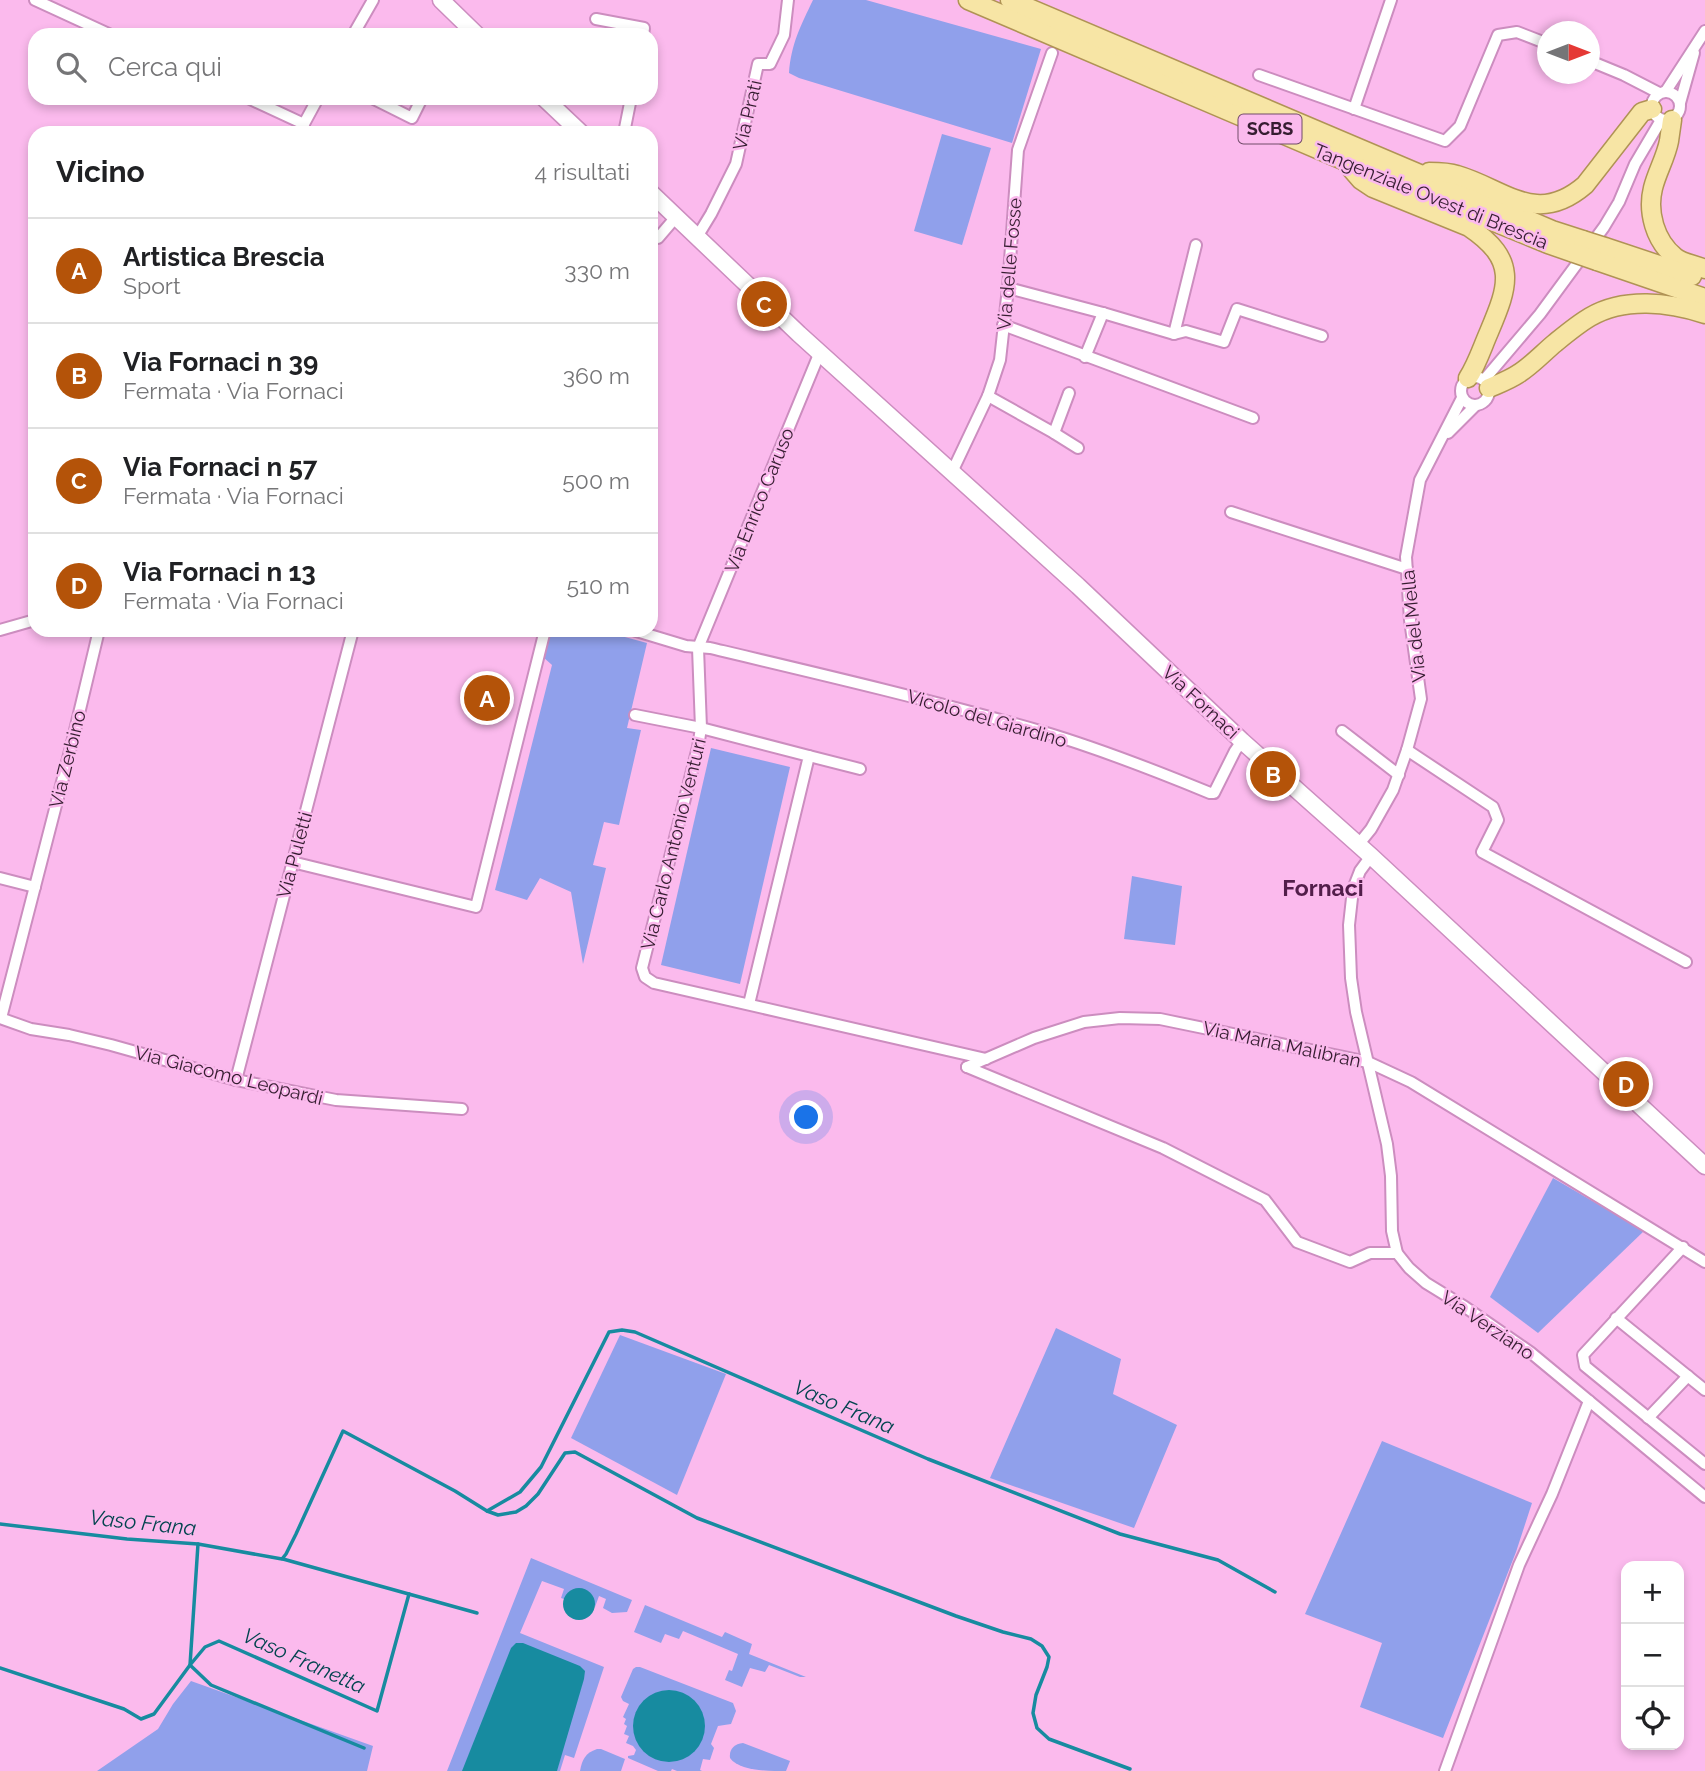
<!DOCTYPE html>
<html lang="it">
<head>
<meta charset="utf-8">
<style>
	:root { --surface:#fff; --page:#f6f6f6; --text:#202124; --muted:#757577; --line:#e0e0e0; --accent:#b45309 }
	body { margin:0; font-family:Raleway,sans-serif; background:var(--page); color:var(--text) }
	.controls { position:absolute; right:21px; bottom:21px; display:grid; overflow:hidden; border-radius:14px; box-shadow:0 4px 10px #0003 }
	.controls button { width:63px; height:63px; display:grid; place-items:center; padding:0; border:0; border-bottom:2px solid var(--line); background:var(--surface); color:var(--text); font:35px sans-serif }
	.compass { position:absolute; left:1537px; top:21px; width:63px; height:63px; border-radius:50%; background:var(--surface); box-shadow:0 4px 10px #0003; rotate:90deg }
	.you { position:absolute; left:807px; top:1118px; width:24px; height:24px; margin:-18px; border:5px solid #fff; border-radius:50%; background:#1a73e8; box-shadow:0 0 0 10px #1a73e833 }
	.badge { display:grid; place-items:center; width:46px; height:46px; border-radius:50%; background:var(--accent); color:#fff; font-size:23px; font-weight:700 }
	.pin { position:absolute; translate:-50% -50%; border:4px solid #fff; box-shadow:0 2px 7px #0006 }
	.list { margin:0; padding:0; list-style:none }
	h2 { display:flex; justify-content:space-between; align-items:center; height:91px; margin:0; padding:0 28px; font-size:30px }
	h2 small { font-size:23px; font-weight:400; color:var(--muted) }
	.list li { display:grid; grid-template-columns:46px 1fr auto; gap:21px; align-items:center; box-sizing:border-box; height:105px; padding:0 28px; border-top:2px solid var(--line) }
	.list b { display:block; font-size:26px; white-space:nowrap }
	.list p { margin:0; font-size:23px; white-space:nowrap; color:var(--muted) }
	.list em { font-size:23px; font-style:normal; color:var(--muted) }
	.icon { flex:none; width:38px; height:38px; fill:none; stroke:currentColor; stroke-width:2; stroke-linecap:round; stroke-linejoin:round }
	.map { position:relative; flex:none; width:1705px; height:1771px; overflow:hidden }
	.search { position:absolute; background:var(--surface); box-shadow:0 4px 10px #0003; left:28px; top:28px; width:630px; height:77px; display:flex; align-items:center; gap:18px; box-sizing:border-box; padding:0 24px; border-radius:21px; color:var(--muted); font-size:26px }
	.panel { position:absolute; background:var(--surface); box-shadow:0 4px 10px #0003; left:28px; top:126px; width:630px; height:511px; border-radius:21px }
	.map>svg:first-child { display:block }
	.green { fill:#90a0eb }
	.water { fill:#178ba0 }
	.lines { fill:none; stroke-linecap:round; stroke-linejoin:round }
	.stream { stroke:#178ba0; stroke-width:3.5 }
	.street-casing { stroke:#cc8dbf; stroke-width:14 }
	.secondary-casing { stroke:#cc8dbf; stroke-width:19 }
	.primary-casing { stroke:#b09355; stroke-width:21 }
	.street { stroke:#fff; stroke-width:10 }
	.secondary { stroke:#fff; stroke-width:16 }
	.primary { stroke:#f7e5a5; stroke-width:18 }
	.primary-bridge-casing { stroke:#b09355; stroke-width:21; stroke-linecap:butt }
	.primary-bridge { stroke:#f7e5a5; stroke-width:18 }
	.labels { text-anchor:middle; stroke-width:5; stroke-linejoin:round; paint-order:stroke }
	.shield { fill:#fbbaed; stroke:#714c69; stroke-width:2 }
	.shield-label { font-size:18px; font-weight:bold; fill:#361d31 }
	.street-label { font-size:19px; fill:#361d31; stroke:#fbbaed }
	.water-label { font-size:21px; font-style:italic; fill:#03444f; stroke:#fbbaed }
	.quarter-label { font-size:23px; font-weight:bold; fill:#521e4a; stroke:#fbbaed }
</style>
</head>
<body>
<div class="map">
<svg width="1705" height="1771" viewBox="0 0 1705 1771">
	<rect width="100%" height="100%" fill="#fbbaed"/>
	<g class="green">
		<path d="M 813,0 L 866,0 L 1041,49 L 1012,143 L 799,78 L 789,73 C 791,44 801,25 813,0 Z"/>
		<path d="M 942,134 L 991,148 L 962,245 L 914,231 Z"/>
		<path d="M 551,630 L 599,630 L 647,643 L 627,728 L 641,730 L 619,825 L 604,822 L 593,865 L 606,868 L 583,964 L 571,892 L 540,878 L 527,900 L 495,890 L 552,665 L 543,657 Z"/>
		<path d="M 711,748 L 790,767 L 740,984 L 661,965 Z"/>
		<path d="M 1132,876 L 1182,886 L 1175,945 L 1124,939 Z"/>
		<path d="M 1553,1178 L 1644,1231 L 1538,1333 L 1490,1297 Z"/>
		<path d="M 1056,1328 L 1121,1359 L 1113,1394 L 1177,1425 L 1134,1528 L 990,1478 Z"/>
		<path d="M 620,1335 L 726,1374 L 677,1495 L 571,1438 Z"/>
		<path d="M 1382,1441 L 1532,1503 L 1516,1552 L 1443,1738 L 1360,1707 L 1382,1643 L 1305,1614 Z"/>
		<path d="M 531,1558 L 632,1600 L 627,1612 L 612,1613 L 603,1608 L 606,1599 L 599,1596 L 595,1607 L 592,1595 L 583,1589 L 572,1590 L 564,1599 L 561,1598 L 564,1589 L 542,1581 L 520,1633 L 604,1667 L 574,1758 L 565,1755 L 560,1771 L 447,1771 Z"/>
		<path d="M 645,1605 L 722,1637 L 725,1632 L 752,1644 L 749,1654 L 806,1677 L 800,1677 L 769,1665 L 765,1672 L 750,1668 L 742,1687 L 725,1680 L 729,1670 L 732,1671 L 738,1654 L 683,1631 L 679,1639 L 665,1634 L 661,1643 L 634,1632 Z"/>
		<path d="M 636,1667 L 640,1667 L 733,1703 L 736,1711 L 731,1724 L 718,1726 L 711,1744 L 714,1748 L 710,1760 L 703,1759 L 700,1770 L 702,1771 L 677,1771 L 672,1769 L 671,1771 L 658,1771 L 628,1758 L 628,1756 L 634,1755 L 636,1750 L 633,1746 L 626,1743 L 629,1736 L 624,1734 L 627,1726 L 624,1724 L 626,1719 L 623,1717 L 629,1704 L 623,1701 L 621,1697 L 633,1669 Z"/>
		<path d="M 191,1681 L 373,1746 L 367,1771 L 97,1771 L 158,1729 L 173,1704 Z"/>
		<path d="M 743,1743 L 790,1761 L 786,1771 C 768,1771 739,1771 730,1758 C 729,1749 734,1744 743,1743 Z"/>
		<path d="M 597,1749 L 601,1749 L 625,1759 L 621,1771 L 580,1771 C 582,1760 585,1753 597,1749 Z"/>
	</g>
	<g class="water">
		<circle cx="579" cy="1604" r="16"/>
		<path d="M 516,1643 L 523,1643 L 580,1666 L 585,1671 L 584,1679 L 557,1771 L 462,1771 L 511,1648 Z"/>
		<circle cx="669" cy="1726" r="36"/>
	</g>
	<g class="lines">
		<g class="stream">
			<path d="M 487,1511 L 520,1492 L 541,1467 L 609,1332 L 622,1330 L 635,1332 L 928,1459 L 1120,1534 L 1218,1560 L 1275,1592"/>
			<path d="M 0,1524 L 127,1539 L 198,1544 L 282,1559 L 286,1554 L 296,1534 L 343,1431 L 455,1491 L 487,1511 L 498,1515 L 516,1512 L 526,1506 L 538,1494 L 565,1453 L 575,1452 L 697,1518 L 956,1616 L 1003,1632 L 1031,1639 L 1042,1646 L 1049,1657 L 1047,1667 L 1036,1695 L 1033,1713 L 1037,1728 L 1049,1739 L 1130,1769"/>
			<path d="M 198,1544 L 190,1665 L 211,1685 L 364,1748"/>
			<path d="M 283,1559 L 477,1613"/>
			<path d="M 0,1668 L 124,1709 L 141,1719 L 154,1714 L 190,1665 L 205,1647 L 219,1641 L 377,1711 L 409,1594"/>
		</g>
		<defs>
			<g id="street">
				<path d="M 35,0 L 111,35"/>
				<path d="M 596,19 L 644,28 L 643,35"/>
				<path d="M 353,35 L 373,0"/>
				<path d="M 1590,61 L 1624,75 L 1659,93"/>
				<path d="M 1259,75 L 1445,141 L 1460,126 L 1498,35 L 1517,32 L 1548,44"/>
				<path d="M 1666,91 L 1705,31"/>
				<circle cx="1666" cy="106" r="14"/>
				<path d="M 248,98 L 304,124"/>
				<path d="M 372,98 L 412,118 L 422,98"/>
				<path d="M 1680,103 L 1694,53"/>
				<path d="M 1354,109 L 1391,0"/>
				<path d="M 299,133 L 318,98"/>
				<path d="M 624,133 L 631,98"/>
				<path d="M 651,231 L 658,238 L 676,217"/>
				<path d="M 697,237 L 711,214 L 736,164 L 758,64 L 770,64 L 784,35 L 788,0"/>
				<path d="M 1008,288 L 1103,313 L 1174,334 L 1186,331 L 1224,342 L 1237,309 L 1322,336"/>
				<path d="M 1003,325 L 1253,418"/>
				<path d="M 1174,334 L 1196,245"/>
				<path d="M 820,352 L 698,648 L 701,728 L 698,747 L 642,968 L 645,977 L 654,983 L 986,1059"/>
				<path d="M 1085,357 L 1103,313"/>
				<circle cx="1475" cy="391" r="14"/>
				<path d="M 1484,380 L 1540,314 L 1604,227 L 1619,202 L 1635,164 L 1661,120"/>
				<path d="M 988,396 L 1054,433 L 1078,448"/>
				<path d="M 1054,433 L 1069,393"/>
				<path d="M 1448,433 L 1475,406"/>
				<path d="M 952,472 L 988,396 L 1000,360 L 1008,288 L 1018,150 L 1052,53"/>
				<path d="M 1231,512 L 1407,569"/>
				<path d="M 0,630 L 35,620"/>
				<path d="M 633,630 L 686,646 L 710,648 C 820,674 931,700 1040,731 C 1098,748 1154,770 1210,793 L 1214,793 L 1235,751 L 1242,741"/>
				<path d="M 635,715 L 701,728 L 809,756 L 749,1004"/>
				<path d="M 1342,731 L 1399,775"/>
				<path d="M 1407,750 L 1493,807 L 1498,820 L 1482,852 L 1686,962"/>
				<path d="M 809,756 L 860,769"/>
				<path d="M 1358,845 L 1371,829 L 1393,790 L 1407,750 L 1421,699 L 1410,620 L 1406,557 L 1420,480 L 1462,398"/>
				<path d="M 1371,856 L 1360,871 L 1353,889 L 1349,925 L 1351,978 L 1356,1012 L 1387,1144 L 1391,1176 L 1392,1231 L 1397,1253 L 1409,1268 L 1426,1283 L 1465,1307 L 1530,1352 L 1705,1497"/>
				<path d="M 292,862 L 476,907 L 545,630"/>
				<path d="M 0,878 L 35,887"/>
				<path d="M 0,1018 L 31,1029 L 69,1035 L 111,1045 L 236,1080 L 336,1100 L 462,1109"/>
				<path d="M 1,1018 L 71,747 L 99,630"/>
				<path d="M 967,1067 L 1034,1038 L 1084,1022 L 1120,1018 L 1160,1019 L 1368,1062 L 1411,1082 L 1705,1262"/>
				<path d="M 967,1067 L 1163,1148 L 1265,1200 L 1297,1242 L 1350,1262 L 1370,1253 L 1397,1253"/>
				<path d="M 236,1080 L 353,630"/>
				<path d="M 1683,1247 L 1583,1355 L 1585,1366 L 1705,1464"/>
				<path d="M 1616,1318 L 1705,1390"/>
				<path d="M 1648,1418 L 1688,1376"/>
				<path d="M 1445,1771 L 1519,1565 L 1552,1494 L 1589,1401"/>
			</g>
			<g id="secondary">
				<path d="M 441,0 L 477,35"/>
				<path d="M 544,98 L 581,133"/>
				<path d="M 651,193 L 799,334 L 1078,586 L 1242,741 L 1371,856 L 1705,1166"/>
			</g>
			<g id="primary">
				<path d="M 968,0 L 1343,160 L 1548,244 L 1574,253"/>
				<path d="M 1010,0 L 1415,172 L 1552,230 L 1583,240"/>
				<path d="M 1672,120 C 1671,127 1670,134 1669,141 C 1666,157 1657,172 1653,188 C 1647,212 1655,241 1675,257 C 1682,263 1696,265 1705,269"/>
				<path d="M 1348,165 L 1361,180 L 1373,188 L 1469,227 C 1518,260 1509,285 1489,332 C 1482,348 1477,364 1468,378"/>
				<path d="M 1429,172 C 1439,172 1448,172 1457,175 C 1505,189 1536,227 1585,185 L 1642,112 L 1652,109"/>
				<path d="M 1605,247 L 1692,276"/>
				<path d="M 1597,261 L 1705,298"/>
				<path d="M 1489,388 C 1498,384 1509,380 1518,374 C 1531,366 1543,353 1555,343 C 1566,334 1578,324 1590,317 C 1624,297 1669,302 1705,314"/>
			</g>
		</defs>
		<use href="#street" class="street-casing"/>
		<use href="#secondary" class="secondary-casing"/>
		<use href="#primary" class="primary-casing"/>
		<use href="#street" class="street"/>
		<use href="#secondary" class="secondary"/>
		<use href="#primary" class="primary"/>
		<defs>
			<g id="primary-bridge">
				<path d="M 1583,240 L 1605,247"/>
				<path d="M 1574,253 L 1597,261"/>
			</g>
		</defs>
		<use href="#primary-bridge" class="primary-bridge-casing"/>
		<use href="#primary-bridge" class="primary-bridge"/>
	</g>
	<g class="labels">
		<rect class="shield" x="1238.5" y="114.5" width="63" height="29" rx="5"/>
		<g class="shield-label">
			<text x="1270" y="135">SCBS</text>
		</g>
		<g class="street-label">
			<text transform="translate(747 115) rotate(-77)" y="7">Via Prati</text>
			<text transform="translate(1431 196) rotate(22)" y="7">Tangenziale Ovest di Brescia</text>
			<text transform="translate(1009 264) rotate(-85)" y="7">Via delle Fosse</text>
			<text transform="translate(759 500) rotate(-68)" y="7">Via Enrico Caruso</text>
			<text transform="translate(1413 626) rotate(-96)" y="7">Via del Mella</text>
			<text transform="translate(1201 702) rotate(43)" y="7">Via Fornaci</text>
			<text transform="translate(987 718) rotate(16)" y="7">Vicolo del Giardino</text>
			<text transform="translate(67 759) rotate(-76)" y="7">Via Zerbino</text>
			<text transform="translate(673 844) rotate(-76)" y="7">Via Carlo Antonio Venturi</text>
			<text transform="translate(294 855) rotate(-75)" y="7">Via Puletti</text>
			<text transform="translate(1282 1044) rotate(12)" y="7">Via Maria Malibran</text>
			<text transform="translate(229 1075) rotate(14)" y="7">Via Giacomo Leopardi</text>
			<text transform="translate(1488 1325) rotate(34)" y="7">Via Verziano</text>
		</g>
		<g class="water-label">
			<text transform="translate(844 1407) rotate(23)" y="7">Vaso Frana</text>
			<text transform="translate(143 1523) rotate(6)" y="7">Vaso Frana</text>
			<text transform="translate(304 1661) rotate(24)" y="7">Vaso Franetta</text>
		</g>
		<g class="quarter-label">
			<text x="1323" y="896">Fornaci</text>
		</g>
	</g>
</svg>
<div class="controls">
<button>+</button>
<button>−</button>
<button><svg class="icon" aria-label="locate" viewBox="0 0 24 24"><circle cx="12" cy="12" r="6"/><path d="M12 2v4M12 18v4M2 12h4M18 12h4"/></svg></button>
</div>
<svg class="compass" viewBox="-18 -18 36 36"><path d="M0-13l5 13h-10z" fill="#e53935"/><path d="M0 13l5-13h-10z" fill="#757577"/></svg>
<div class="you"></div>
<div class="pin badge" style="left:487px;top:698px">A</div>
<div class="pin badge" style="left:1273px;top:774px">B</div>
<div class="pin badge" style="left:764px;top:304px">C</div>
<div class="pin badge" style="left:1626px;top:1084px">D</div>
<div class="search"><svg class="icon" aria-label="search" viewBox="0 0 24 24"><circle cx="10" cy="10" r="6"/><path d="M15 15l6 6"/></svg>Cerca qui</div>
<section class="panel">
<h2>Vicino<small>4 risultati</small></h2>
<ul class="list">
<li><span class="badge">A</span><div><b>Artistica Brescia</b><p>Sport</p></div><em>330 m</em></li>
<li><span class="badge">B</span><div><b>Via Fornaci n 39</b><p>Fermata · Via Fornaci</p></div><em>360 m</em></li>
<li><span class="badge">C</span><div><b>Via Fornaci n 57</b><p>Fermata · Via Fornaci</p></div><em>500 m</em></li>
<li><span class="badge">D</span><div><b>Via Fornaci n 13</b><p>Fermata · Via Fornaci</p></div><em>510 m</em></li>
</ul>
</section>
</div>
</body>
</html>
